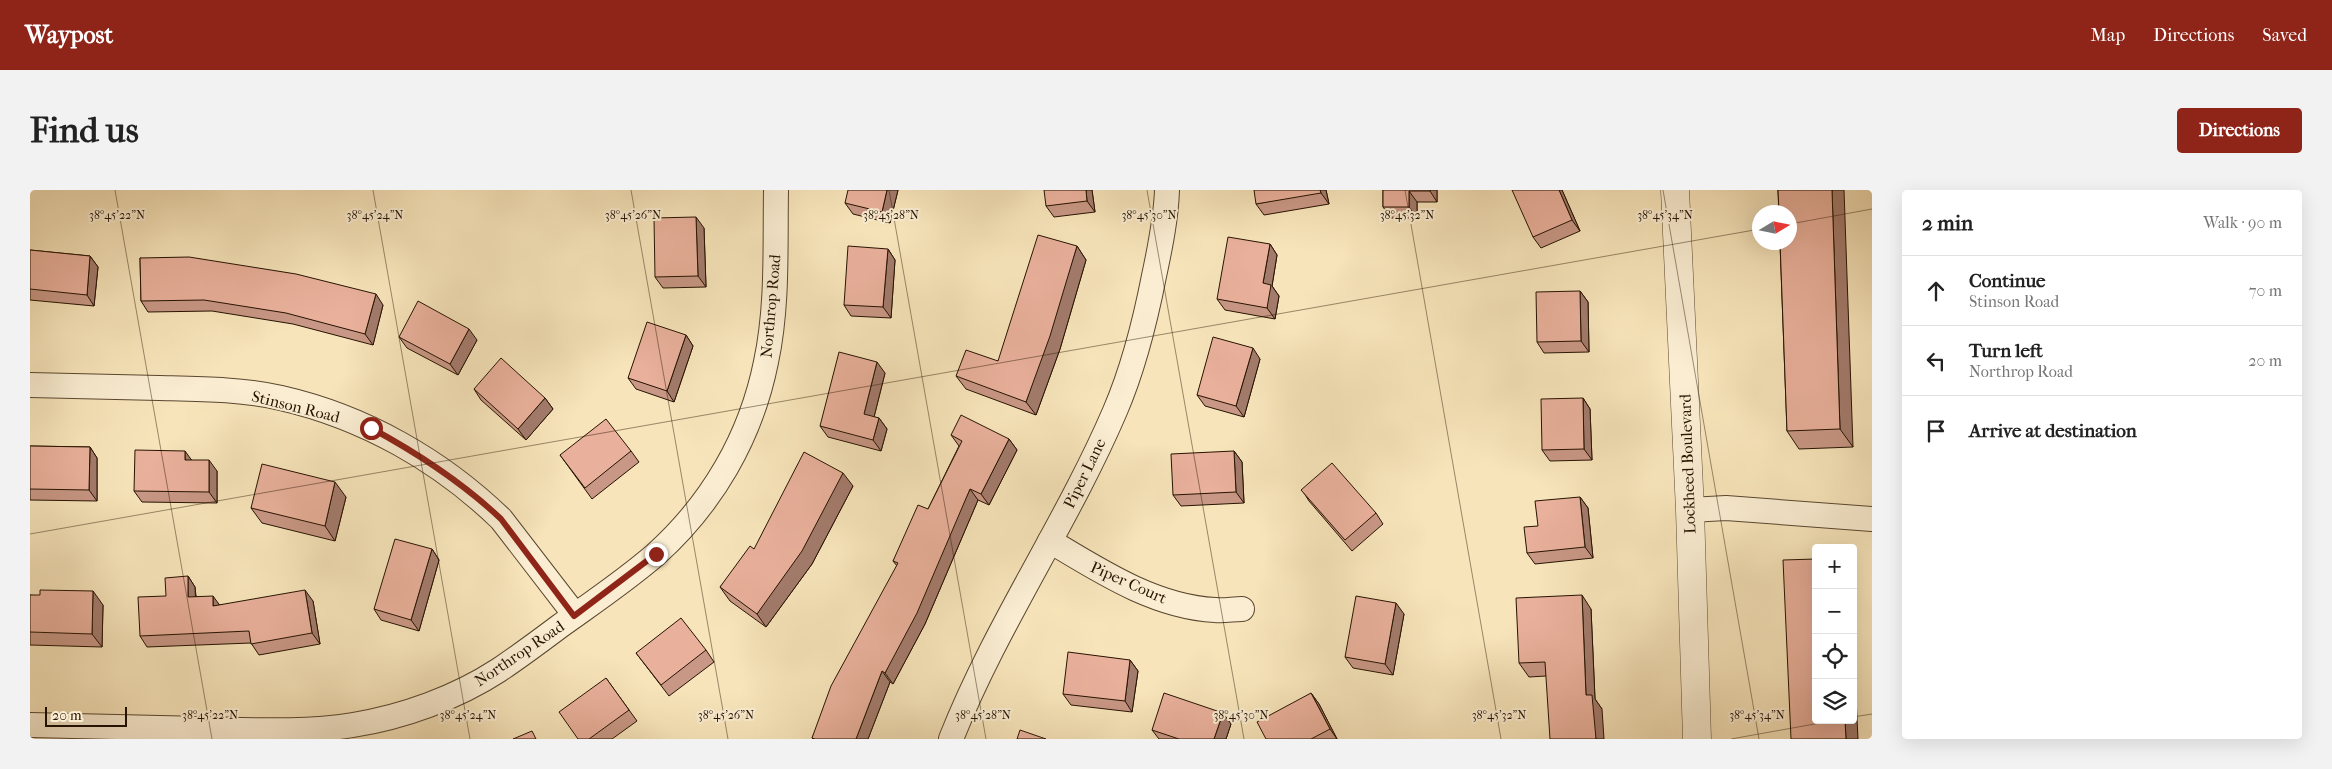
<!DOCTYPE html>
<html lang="en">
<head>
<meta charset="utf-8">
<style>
	:root { --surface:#fff; --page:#f2f2f2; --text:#222; --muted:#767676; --line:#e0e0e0; --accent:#8f2418 }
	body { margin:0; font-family:"IM FELL French Canon",serif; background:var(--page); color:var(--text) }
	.controls { position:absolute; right:15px; bottom:15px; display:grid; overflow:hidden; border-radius:5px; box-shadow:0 5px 20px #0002 }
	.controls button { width:45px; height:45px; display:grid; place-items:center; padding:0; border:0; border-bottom:1px solid var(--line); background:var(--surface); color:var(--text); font:25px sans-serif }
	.compass { position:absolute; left:1722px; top:15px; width:45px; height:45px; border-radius:50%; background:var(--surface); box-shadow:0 5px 20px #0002; rotate:80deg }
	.scale { position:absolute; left:15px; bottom:12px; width:82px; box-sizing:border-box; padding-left:5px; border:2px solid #261301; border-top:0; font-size:14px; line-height:18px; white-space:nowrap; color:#261301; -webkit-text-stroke:4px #faedd2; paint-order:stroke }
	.stop { position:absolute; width:15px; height:15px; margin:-11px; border:4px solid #8f2418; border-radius:50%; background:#fff }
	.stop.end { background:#8f2418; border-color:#fff; box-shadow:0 1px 5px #0008 }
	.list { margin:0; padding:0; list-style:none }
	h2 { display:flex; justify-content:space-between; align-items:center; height:65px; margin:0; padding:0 20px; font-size:21px }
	h2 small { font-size:16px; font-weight:400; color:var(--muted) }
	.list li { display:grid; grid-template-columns:32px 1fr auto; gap:15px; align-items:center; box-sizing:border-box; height:70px; padding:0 20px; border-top:1px solid var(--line) }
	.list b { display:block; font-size:19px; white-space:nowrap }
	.list p { margin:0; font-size:16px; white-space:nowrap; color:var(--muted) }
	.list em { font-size:16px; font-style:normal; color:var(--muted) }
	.icon { flex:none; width:28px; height:28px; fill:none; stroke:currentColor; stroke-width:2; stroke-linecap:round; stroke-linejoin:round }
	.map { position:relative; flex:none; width:1842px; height:549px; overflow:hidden; border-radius:5px }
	header { display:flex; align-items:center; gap:30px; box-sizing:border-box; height:70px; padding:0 25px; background:var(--accent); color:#fff }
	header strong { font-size:24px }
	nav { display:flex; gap:28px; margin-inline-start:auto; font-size:18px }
	.intro { display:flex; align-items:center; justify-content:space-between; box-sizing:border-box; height:120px; padding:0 30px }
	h1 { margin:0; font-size:35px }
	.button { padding:12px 22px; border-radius:5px; background:var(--accent); color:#fff; font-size:18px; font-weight:700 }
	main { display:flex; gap:30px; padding:0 30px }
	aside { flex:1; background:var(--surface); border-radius:5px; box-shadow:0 5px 20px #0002 }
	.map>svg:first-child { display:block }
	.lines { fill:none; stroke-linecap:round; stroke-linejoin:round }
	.minor-casing { stroke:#5a472f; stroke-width:26 }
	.tertiary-casing { stroke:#5a472f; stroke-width:29 }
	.minor { stroke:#faedd2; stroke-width:24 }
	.tertiary { stroke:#faedd2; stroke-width:28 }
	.wall { fill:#c89785; stroke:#261301 }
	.shaded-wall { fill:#a37b6c; stroke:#261301 }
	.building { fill:#e9b09b; stroke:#261301 }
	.route { stroke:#8f2418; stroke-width:6 }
	.ticks { fill:none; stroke:#261301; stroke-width:1; stroke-opacity:0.45 }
	.labels { text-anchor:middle; stroke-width:4; stroke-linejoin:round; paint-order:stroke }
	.street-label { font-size:16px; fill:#261301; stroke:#faedd2 }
	.ticks-label { font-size:12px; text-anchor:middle; fill:#261301; stroke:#faedd2; stroke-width:4; stroke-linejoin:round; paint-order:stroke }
</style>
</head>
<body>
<header>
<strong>Waypost</strong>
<nav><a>Map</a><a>Directions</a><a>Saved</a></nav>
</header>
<div class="intro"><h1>Find us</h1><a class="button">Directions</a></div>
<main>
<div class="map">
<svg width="1842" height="549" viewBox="0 0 1842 549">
	<rect width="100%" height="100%" fill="#f7e4ba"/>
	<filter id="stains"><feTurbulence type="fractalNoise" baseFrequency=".004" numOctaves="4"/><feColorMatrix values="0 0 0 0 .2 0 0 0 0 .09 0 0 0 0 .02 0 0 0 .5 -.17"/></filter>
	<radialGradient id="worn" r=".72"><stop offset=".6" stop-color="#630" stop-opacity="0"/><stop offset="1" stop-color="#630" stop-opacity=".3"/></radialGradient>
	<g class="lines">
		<defs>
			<g id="minor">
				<path d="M 0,195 C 43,196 86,197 129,198 C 170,199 211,199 251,208 C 334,227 410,270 471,329 L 545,425"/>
				<path d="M 1660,320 L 1696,318 L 1842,329"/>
				<path d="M 1020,351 C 1070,381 1125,417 1185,420 C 1194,421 1203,419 1212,419"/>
				<path d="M 0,535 C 58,536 115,538 173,539 C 222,540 274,543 323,535 C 373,527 426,508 469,480 C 490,466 510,451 530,436 C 562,413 595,391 625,365 C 682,314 721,247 736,172 C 748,116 745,57 746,0"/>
				<path d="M 921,549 C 966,435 1037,333 1085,221 C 1104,177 1115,132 1124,86 C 1130,58 1136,29 1137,0"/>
			</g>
			<path id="tertiary" d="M 1645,0 L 1660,320 L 1667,549"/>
		</defs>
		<use href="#minor" class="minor-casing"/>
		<use href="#tertiary" class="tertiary-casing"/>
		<use href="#minor" class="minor"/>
		<use href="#tertiary" class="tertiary"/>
	</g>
	<g class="wall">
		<path d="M 868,0 L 860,33 L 823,24 L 815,13 Z"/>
		<path d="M 1062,0 L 1065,22 L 1024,27 L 1016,16 Z"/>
		<path d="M 1296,0 L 1299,14 L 1234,25 L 1226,14 Z"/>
		<path d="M 1353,0 L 1407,0 L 1407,12 L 1387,12 L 1387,28 L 1361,28 L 1353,17 Z"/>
		<path d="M 1532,0 L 1550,41 L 1511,58 L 1503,47 Z"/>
		<path d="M 1748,0 L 1823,257 L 1769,259 L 1757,241 Z"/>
		<path d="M 674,38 L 676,97 L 633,98 L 625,87 Z"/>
		<path d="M 1240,54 L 1247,65 L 1242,96 L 1249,106 L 1245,129 L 1195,120 L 1187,109 Z"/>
		<path d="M 1047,56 L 1056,70 L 1030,159 L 1006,225 L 936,199 L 926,186 L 968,171 Z"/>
		<path d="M 858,59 L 865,70 L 861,128 L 821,126 L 814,115 Z"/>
		<path d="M 0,60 L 60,66 L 68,77 L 64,116 L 0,110 Z"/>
		<path d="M 110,68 L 353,115 L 343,155 L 263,134 L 182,121 L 118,122 L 111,111 Z"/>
		<path d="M 1550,101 L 1558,112 L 1559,162 L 1514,163 L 1507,152 Z"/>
		<path d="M 656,145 L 663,156 L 644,212 L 606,199 L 598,188 Z"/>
		<path d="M 369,147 L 447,150 L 428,185 L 377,158 Z"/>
		<path d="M 1230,169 L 1214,227 L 1175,216 L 1167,205 Z"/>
		<path d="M 855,183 L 844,227 L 849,228 L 857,239 L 851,261 L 798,247 L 790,236 Z"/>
		<path d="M 444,199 L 515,208 L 523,219 L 496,250 L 451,210 Z"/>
		<path d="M 1553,208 L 1560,219 L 1562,270 L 1520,271 L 1512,260 Z"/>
		<path d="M 921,245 L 979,249 L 987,260 L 959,315 L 948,310 L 895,434 L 863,494 L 860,492 L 838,549 L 783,549 L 782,548 L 867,376 L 863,371 L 898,319 L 929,256 Z"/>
		<path d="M 0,256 L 60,257 L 67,268 L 67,311 L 0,310 Z"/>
		<path d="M 601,261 L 609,272 L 562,309 L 530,265 Z"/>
		<path d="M 1204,261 L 1212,272 L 1214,313 L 1151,316 L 1143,305 Z"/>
		<path d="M 161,270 L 187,281 L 187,313 L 112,312 L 104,301 Z"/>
		<path d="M 823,296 L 782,374 L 736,437 L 700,411 L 690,397 L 724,359 Z"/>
		<path d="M 1272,300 L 1346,323 L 1353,334 L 1322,361 L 1279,311 Z"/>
		<path d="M 316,307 L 305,351 L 232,333 L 221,318 Z"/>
		<path d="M 1550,307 L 1558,318 L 1563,368 L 1505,374 L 1497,363 L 1508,336 Z"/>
		<path d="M 402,359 L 409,370 L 389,441 L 351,430 L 344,419 Z"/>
		<path d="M 158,386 L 165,397 L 166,406 L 190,415 L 283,411 L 290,454 L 229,465 L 221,453 L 117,457 L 110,446 L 136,406 Z"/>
		<path d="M 0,405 L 73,415 L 72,457 L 0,455 Z"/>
		<path d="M 1561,419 L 1565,509 L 1572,519 L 1516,486 L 1499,487 L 1489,473 Z"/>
		<path d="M 1374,424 L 1363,485 L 1323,478 L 1315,467 Z"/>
		<path d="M 676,460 L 684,472 L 639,506 L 606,463 Z"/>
		<path d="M 1100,470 L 1108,481 L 1102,522 L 1041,515 L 1033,504 Z"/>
		<path d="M 576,488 L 607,531 L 582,549 L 548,549 Z"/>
		<path d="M 1281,503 L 1289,514 L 1307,549 L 1236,549 Z"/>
		<path d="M 1193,523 L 1201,534 L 1196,549 L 1129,549 L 1122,540 Z"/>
	</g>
	<g class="shaded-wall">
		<path d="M 857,0 L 868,0 L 860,33 L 852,22 Z"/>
		<path d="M 1056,0 L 1062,0 L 1065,22 L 1057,11 Z"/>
		<path d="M 1290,0 L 1296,0 L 1299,14 L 1291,3 Z"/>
		<path d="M 1400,0 L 1407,0 L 1407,12 L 1400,1 Z"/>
		<path d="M 1529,0 L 1532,0 L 1550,41 L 1542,30 Z"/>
		<path d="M 1802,0 L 1814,0 L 1823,257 L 1810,239 Z"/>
		<path d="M 1379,1 L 1387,12 L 1387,28 L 1379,17 Z"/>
		<path d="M 666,27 L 674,38 L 676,97 L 668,86 Z"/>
		<path d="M 1240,54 L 1247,65 L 1242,96 L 1249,106 L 1245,129 L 1237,118 L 1233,93 Z"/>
		<path d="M 1047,56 L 1056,70 L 1030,159 L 1006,225 L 996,212 Z"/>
		<path d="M 858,59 L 865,70 L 861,128 L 853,117 Z"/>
		<path d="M 60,66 L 68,77 L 64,116 L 57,105 Z"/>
		<path d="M 1550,101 L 1558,112 L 1559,162 L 1551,151 Z"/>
		<path d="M 346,104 L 353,115 L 343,155 L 335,144 Z"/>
		<path d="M 439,139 L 447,150 L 428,185 L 420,174 Z"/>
		<path d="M 656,145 L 663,156 L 644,212 L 637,201 Z"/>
		<path d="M 1223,158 L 1230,169 L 1214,227 L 1206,216 Z"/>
		<path d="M 847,172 L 855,183 L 842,235 L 834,224 Z"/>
		<path d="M 515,208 L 523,219 L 496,250 L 488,239 Z"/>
		<path d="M 1553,208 L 1560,219 L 1562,270 L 1554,259 Z"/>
		<path d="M 849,228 L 857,239 L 851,261 L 843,250 Z"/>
		<path d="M 979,249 L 987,260 L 959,315 L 951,304 Z"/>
		<path d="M 60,257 L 67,268 L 67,311 L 59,300 Z"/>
		<path d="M 155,261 L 163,272 L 155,270 Z"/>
		<path d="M 1204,261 L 1212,272 L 1214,313 L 1206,302 Z"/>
		<path d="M 179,270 L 187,281 L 187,313 L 179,302 Z"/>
		<path d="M 813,283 L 823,296 L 782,374 L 736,437 L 727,424 Z"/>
		<path d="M 305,292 L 316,307 L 305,351 L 295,336 Z"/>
		<path d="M 940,299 L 948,310 L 895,434 L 863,494 L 855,483 Z"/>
		<path d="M 1550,307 L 1558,318 L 1563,368 L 1555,357 Z"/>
		<path d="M 402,359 L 409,370 L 389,441 L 381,430 Z"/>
		<path d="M 158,386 L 165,397 L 166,418 L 158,407 Z"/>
		<path d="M 275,400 L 283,411 L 290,454 L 282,443 Z"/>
		<path d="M 63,401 L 73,415 L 72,457 L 62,444 Z"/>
		<path d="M 1552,405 L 1561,419 L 1565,509 L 1572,519 L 1574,549 L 1566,549 L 1556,505 Z"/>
		<path d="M 183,406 L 191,417 L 183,416 Z"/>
		<path d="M 1366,413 L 1374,424 L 1363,485 L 1355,474 Z"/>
		<path d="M 1823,446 L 1828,549 L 1816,549 L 1815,530 L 1823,530 Z"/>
		<path d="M 1100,470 L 1108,481 L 1102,522 L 1095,511 Z"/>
		<path d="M 852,481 L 860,492 L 838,549 L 826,549 Z"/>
		<path d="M 1281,503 L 1289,514 L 1307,549 L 1300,539 Z"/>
		<path d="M 1193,523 L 1201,534 L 1196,549 L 1184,549 Z"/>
	</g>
	<g class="building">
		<path d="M 818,0 L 857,0 L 852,22 L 815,13 Z"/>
		<path d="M 1014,0 L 1056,0 L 1057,11 L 1016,16 Z"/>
		<path d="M 1224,0 L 1290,0 L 1291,3 L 1226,14 Z"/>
		<path d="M 1353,0 L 1400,0 L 1400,1 L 1379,1 L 1379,17 L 1353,17 Z"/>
		<path d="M 1482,0 L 1529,0 L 1542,30 L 1503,47 Z"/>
		<path d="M 1748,0 L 1802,0 L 1810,239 L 1757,241 L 1750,52 L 1760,52 L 1760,22 L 1749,22 Z"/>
		<path d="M 666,27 L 668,86 L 625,87 L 624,28 Z"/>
		<path d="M 1008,45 L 1047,56 L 1020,146 L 996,212 L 926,186 L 936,160 L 968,171 Z"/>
		<path d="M 1198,47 L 1240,54 L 1233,93 L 1241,95 L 1237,118 L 1187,109 Z"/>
		<path d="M 818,56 L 858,59 L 853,117 L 814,115 Z"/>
		<path d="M 0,60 L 60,66 L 57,105 L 0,99 Z"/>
		<path d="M 159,67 L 266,84 L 346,104 L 335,144 L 256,123 L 174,110 L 111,111 L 110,68 Z"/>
		<path d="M 1550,101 L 1551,151 L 1507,152 L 1506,102 Z"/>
		<path d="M 388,111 L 439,139 L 420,174 L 369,147 Z"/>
		<path d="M 617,132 L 656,145 L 637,201 L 598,188 Z"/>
		<path d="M 1183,147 L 1223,158 L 1206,216 L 1167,205 Z"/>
		<path d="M 809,162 L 847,172 L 834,224 L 849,228 L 843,250 L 790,236 Z"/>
		<path d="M 471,168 L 515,208 L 488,239 L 444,199 Z"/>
		<path d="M 1553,208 L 1554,259 L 1512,260 L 1511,209 Z"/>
		<path d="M 931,225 L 979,249 L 951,304 L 940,299 L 887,423 L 855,483 L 852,481 L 826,549 L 785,549 L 782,548 L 801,496 L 868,373 L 863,371 L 888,315 L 898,319 L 932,251 L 921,245 Z"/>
		<path d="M 576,229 L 601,261 L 555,298 L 530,265 Z"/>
		<path d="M 0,256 L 60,257 L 59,300 L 0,299 Z"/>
		<path d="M 105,260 L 155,261 L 155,270 L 179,270 L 179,302 L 104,301 Z"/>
		<path d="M 1204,261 L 1206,302 L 1143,305 L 1141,264 Z"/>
		<path d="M 774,262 L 813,283 L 772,361 L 727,424 L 690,397 L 720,356 L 724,359 Z"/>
		<path d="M 1302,273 L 1346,323 L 1315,350 L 1271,300 Z"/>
		<path d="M 232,274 L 305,292 L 295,336 L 221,318 Z"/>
		<path d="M 1550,307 L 1555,357 L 1497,363 L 1494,337 L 1508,336 L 1505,311 Z"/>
		<path d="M 365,349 L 402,359 L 381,430 L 344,419 Z"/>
		<path d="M 1786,369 L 1786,530 L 1815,530 L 1816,549 L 1761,549 L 1753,370 Z"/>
		<path d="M 158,386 L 158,407 L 183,406 L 183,416 L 275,400 L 282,443 L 221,454 L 219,441 L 110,446 L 108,407 L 136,406 L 135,388 Z"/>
		<path d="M 10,400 L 63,401 L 62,444 L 0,442 L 0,405 L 10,405 Z"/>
		<path d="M 1552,405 L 1556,505 L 1562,505 L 1566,549 L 1520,549 L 1515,472 L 1489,473 L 1486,408 Z"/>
		<path d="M 1326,406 L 1366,413 L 1355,474 L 1315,467 Z"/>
		<path d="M 651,428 L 676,460 L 631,495 L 606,463 Z"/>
		<path d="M 1038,462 L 1100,470 L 1095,511 L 1033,504 Z"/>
		<path d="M 576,488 L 599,520 L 559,549 L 548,549 L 529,522 Z"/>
		<path d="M 1134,503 L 1193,523 L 1184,549 L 1149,549 L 1122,540 Z"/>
		<path d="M 1281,503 L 1300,539 L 1281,549 L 1236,549 L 1227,532 Z"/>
		<path d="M 990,540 L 1016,549 L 987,549 Z"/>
		<path d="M 502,541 L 506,549 L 483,549 Z"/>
	</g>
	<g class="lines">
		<path class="route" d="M 341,238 C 389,264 432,292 471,329 L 544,426 L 626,364"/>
	</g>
	<path class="ticks" d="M 85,0 L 182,549M 343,0 L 440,549M 601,0 L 698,549M 859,0 L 956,549M 1117,0 L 1214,549M 1375,0 L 1471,549M 1633,0 L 1729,549M 1760,34 L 1842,19M 0,344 L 1730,39M 1823,527 L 1842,524M 1701,549 L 1807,530"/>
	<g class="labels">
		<g class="street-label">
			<text transform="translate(740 116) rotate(-85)" y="6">Northrop Road</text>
			<text transform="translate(266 216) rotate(14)" y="6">Stinson Road</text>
			<text transform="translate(1657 274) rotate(-92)" y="6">Lockheed Boulevard</text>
			<text transform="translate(1054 283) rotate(-64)" y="6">Piper Lane</text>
			<text transform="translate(1099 392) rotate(24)" y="6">Piper Court</text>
			<text transform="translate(489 463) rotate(-34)" y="6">Northrop Road</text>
		</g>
	</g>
	<g class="ticks-label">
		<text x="87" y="29">38°45'22"N</text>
		<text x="345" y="29">38°45'24"N</text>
		<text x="603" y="29">38°45'26"N</text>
		<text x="861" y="29">38°45'28"N</text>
		<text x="1119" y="29">38°45'30"N</text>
		<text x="1377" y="29">38°45'32"N</text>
		<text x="1635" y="29">38°45'34"N</text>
		<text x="180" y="529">38°45'22"N</text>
		<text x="438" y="529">38°45'24"N</text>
		<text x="696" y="529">38°45'26"N</text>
		<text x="953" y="529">38°45'28"N</text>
		<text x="1211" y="529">38°45'30"N</text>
		<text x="1469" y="529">38°45'32"N</text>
		<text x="1727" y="529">38°45'34"N</text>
	</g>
	<rect width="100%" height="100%" filter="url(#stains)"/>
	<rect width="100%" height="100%" fill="url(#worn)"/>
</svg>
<div class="controls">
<button>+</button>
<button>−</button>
<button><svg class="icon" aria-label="locate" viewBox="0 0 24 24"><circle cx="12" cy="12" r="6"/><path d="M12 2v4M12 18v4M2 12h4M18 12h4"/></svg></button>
<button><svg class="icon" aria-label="layers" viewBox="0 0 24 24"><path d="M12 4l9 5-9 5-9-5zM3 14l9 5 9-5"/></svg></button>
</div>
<svg class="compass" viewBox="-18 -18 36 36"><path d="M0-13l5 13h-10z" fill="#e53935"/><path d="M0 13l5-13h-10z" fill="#767676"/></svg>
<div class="scale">20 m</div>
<div class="stop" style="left:341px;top:238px"></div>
<div class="stop end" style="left:626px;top:364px"></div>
</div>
<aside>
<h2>2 min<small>Walk · 90 m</small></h2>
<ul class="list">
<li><svg class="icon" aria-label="ahead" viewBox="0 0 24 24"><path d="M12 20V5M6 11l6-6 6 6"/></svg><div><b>Continue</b><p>Stinson Road</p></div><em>70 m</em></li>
<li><svg class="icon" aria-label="left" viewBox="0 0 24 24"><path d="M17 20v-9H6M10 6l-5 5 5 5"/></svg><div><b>Turn left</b><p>Northrop Road</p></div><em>20 m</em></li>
<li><svg class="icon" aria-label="arrive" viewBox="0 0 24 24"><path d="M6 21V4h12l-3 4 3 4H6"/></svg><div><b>Arrive at destination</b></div></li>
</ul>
</aside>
</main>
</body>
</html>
